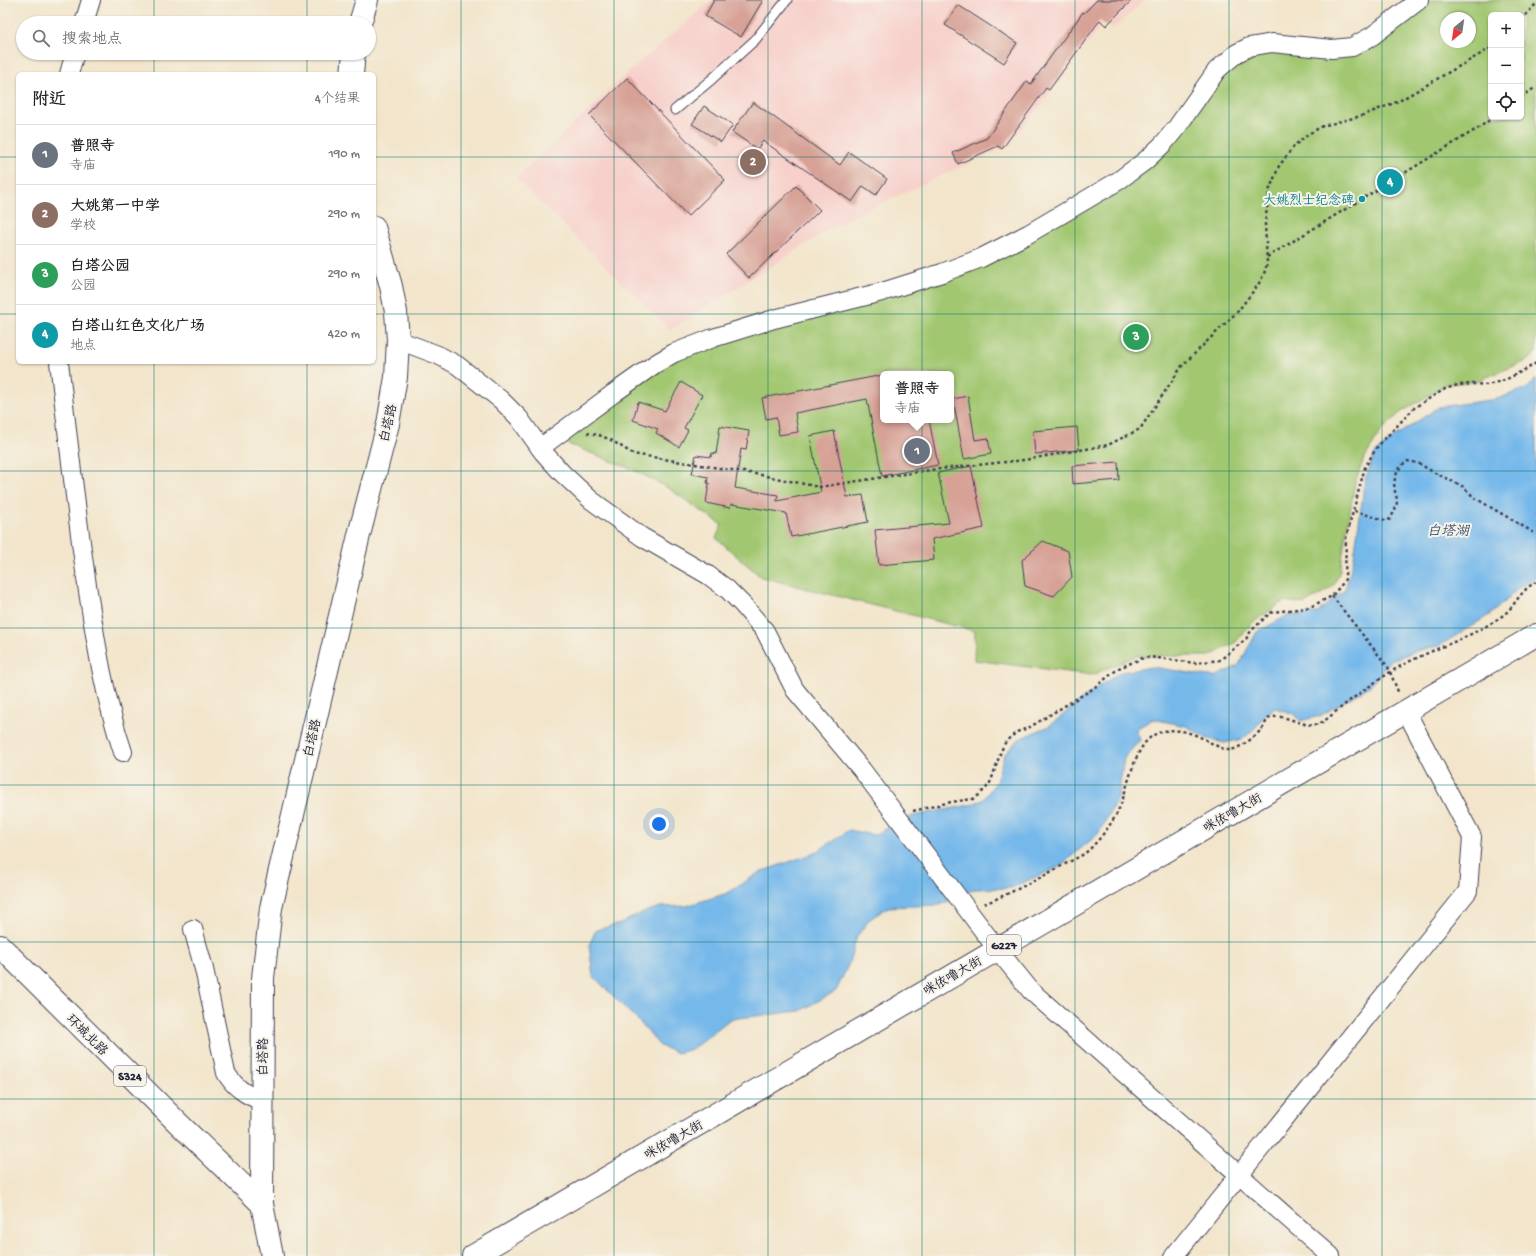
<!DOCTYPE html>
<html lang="zh">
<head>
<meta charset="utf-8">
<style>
	:root { --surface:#fff; --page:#f6f6f6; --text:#222; --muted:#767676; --line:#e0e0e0; --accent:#d93025 }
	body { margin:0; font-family:"Gochi Hand","LXGW WenKai TC",sans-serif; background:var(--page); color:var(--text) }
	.controls { position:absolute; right:12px; top:12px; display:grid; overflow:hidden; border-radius:6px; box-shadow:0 1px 3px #0004 }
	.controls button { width:36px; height:36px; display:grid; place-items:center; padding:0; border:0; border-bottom:1px solid var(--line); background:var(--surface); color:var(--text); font:20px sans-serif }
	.compass { position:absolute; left:1440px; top:12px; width:36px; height:36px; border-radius:50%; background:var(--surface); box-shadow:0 1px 3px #0004; rotate:209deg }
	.you { position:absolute; left:659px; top:824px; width:14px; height:14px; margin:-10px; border:3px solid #fff; border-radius:50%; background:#1a73e8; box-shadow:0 0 0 6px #1a73e833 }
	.badge { display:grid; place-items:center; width:26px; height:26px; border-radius:50%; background:var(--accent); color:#fff; font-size:13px; font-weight:700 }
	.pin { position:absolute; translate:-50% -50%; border:2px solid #fff; box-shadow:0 1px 4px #0006 }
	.popup { position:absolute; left:880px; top:371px; width:74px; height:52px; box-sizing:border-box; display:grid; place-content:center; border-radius:6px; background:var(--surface); filter:drop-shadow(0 1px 3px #0005); font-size:13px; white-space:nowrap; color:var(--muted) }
	.popup b { font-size:15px; color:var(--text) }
	.popup::after { content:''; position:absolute; left:50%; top:100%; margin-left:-8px; border:8px solid transparent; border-top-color:var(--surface) }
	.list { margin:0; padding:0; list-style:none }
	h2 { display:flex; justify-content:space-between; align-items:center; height:52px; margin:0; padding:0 16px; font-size:17px }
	h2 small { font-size:13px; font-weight:400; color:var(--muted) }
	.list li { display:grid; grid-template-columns:26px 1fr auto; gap:12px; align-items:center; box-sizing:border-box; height:60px; padding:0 16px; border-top:1px solid var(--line) }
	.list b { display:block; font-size:15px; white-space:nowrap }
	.list p { margin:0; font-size:13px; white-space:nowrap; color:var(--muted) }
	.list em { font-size:13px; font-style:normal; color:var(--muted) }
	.icon { flex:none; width:22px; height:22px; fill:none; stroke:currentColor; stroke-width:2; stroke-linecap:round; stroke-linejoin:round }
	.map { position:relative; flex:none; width:1536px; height:1256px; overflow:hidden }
	.search { position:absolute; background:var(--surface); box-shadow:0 1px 3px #0004; left:16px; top:16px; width:360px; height:44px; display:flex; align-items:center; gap:10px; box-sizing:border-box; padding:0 14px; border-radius:22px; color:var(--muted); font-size:15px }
	.panel { position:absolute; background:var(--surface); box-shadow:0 1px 3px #0004; left:16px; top:72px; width:360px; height:292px; border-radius:6px }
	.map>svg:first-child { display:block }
	.built { fill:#f7d0cb }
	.green { fill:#a1c771; stroke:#627456; fill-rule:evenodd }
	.water { fill:#74b8ea; stroke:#4b6d92 }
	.building { fill:#d7a196 }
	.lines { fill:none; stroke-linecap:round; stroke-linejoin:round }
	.lane-casing { stroke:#413f51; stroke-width:11 }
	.street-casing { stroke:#413f51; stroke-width:20 }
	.secondary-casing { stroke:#413f51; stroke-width:24 }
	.primary-casing { stroke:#413f51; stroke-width:24 }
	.highway-casing { stroke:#413f51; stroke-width:24 }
	.path { stroke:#413f51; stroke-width:2.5; stroke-dasharray:3 3; stroke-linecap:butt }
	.lane { stroke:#fff; stroke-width:9 }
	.street { stroke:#fff; stroke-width:18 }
	.secondary { stroke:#fff; stroke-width:22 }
	.primary { stroke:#fff; stroke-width:22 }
	.highway { stroke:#fff; stroke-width:22 }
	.grid { fill:none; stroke:#0f766e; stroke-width:1; stroke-opacity:0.55 }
	.culture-dot { fill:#0f9aa8; stroke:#f7f3e8; stroke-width:1.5 }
	.labels { text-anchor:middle; stroke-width:4; stroke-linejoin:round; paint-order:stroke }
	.shield { fill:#f7f3e8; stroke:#62616f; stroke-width:1 }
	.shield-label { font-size:12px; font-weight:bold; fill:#22223b }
	.culture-label { font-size:13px; fill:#0d838f; stroke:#f7f3e8; text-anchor:end }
	.street-label { font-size:13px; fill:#22223b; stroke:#f7f3e8 }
	.water-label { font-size:14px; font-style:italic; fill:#3f5678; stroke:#f7f3e8 }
</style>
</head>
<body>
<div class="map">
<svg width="1536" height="1256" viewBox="0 0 1536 1256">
	<rect width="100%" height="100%" fill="#f7f3e8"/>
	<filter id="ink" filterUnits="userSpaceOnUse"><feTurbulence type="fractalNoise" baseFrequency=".025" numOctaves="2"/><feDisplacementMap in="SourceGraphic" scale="8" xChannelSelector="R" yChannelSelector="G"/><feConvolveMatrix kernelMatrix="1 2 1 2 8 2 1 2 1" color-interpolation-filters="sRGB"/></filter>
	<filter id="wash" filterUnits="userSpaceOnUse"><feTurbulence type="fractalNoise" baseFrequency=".012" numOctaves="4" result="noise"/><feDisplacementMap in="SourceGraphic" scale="16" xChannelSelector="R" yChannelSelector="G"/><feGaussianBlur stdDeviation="0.9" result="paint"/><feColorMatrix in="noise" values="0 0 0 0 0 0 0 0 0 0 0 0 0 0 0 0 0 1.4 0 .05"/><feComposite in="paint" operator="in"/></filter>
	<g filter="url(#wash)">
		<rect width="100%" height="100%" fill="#f2e5cb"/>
		<path class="built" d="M 711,0 L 1145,0 L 1114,28 L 1103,22 L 1052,91 L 1007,146 L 846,219 L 670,330 L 516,178 L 635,66 L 709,3 Z"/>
		<path class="green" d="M 1424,0 L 1536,0 L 1536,352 L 1529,360 L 1477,381 L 1447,384 L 1400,413 L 1382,430 L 1364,459 L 1355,482 L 1340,571 L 1334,585 L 1322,594 L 1304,604 L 1284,601 L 1252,623 L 1235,643 L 1210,656 L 1136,656 L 1092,675 L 974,660 L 975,631 L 761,577 L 716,538 L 722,525 L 668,488 L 634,470 L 568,444 L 569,430 L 665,362 L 779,322 L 931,283 L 1094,200 L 1213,82 L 1248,51 L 1340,54 ZM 1491,15 L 1521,15 L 1521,117 L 1491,117 ZM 1446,18 L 1470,18 L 1470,42 L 1446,42 ZM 883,374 L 951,374 L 951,420 L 883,420 Z"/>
		<path class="water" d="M 1536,379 L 1536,578 L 1519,588 L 1491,614 L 1439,646 L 1419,650 L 1391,660 L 1370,686 L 1320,716 L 1300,721 L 1295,714 L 1275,708 L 1265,715 L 1255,728 L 1243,739 L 1224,743 L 1206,738 L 1186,726 L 1153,719 L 1136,729 L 1140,740 L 1124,758 L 1118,798 L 1098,834 L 1059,867 L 1011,888 L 975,889 L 940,905 L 888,907 L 870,919 L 857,936 L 849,963 L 836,991 L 800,1011 L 730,1019 L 692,1049 L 677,1053 L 660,1046 L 643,1026 L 593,976 L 589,945 L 596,930 L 619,924 L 642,913 L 660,907 L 686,906 L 728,893 L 760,872 L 815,853 L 849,830 L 873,835 L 913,816 L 970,805 L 983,800 L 996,782 L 1004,755 L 1019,739 L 1049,726 L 1098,687 L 1121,672 L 1152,667 L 1215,677 L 1238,666 L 1257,632 L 1287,616 L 1317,613 L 1345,590 L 1354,557 L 1365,480 L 1375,453 L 1397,435 L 1439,407 L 1497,399 L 1528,388 Z"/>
		<g id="blocks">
			<g class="building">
				<path d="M 714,0 L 763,0 L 741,37 L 705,16 Z"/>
				<path d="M 1097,0 L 1132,0 L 1106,26 L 1100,20 L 1049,90 L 1046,88 L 1002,149 L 998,146 L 958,164 L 953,153 L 987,138 L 1027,81 L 1031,84 L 1083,12 L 1084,13 Z"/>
				<path d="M 958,5 L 1017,43 L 1004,63 L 945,25 Z"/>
				<path d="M 627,78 L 725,180 L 688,216 L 589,115 Z"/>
				<path d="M 753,102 L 840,165 L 849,152 L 887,179 L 876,195 L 863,186 L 852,202 L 763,141 L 757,149 L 732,132 Z"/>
				<path d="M 704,106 L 733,125 L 721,142 L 692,124 Z"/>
				<path d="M 796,186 L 820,210 L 749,278 L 726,254 Z"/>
				<path d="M 883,375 L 883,420 L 929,420 L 938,465 L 882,476 L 867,399 L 795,413 L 798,432 L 779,435 L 776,417 L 766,419 L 762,398 Z"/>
				<path d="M 681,382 L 702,395 L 684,428 L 688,430 L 679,447 L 656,433 L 658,429 L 633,420 L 638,402 L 665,411 Z"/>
				<path d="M 968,396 L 975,440 L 988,438 L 991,454 L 964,459 L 953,399 Z"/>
				<path d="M 720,426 L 749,431 L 746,450 L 741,449 L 735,488 L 778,495 L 777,501 L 821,492 L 810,436 L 834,431 L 847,497 L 863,495 L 868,522 L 791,537 L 786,513 L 731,504 L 730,508 L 706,503 L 709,483 L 707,483 L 708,477 L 692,474 L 696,455 L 711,457 L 712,453 L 716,454 Z"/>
				<path d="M 1077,427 L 1079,450 L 1035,454 L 1033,431 Z"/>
				<path d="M 1118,462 L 1119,480 L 1073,484 L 1072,466 Z"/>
				<path d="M 971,466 L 984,528 L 932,539 L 934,560 L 879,565 L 875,530 L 949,523 L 938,473 Z"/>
				<path d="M 1043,541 L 1068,551 L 1072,577 L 1054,596 L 1025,586 L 1022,560 Z"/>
			</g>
		</g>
	</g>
	<g filter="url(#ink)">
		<use href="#blocks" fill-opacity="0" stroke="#413f51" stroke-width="1"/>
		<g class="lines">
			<defs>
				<path id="lane" d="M 675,110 L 712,79 L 755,40 L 787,0"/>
				<g id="street">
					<path d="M 84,23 L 91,0"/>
					<path d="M 69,74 L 75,53"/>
					<path d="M 398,340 L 438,355 L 457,365 L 501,400 L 519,418 L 543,452 L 562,473 L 591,500 L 642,537 L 708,575 L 727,589 L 743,605 L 765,631 L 795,690 L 862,770 L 997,949 L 1031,991 L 1331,1256"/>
					<path d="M 59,362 C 68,437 76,511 87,585 C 96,643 104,696 123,752"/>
					<path d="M 540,448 L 614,393 L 655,364 L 674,353 L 713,338 L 774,319 L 882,292 L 942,273 L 981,258 L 1028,234 L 1118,181 L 1145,161 L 1163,144 L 1177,127 L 1217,70 L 1237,53 L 1249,47 L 1272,43 L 1332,49 L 1352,47 L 1372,36 L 1419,0"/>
					<path d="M 193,929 L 204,969 L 226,1073 C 235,1088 246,1095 262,1101"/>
					<path d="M 1174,1256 L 1468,891 L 1472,837 L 1406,711"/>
				</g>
				<g id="secondary">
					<path d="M 360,23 L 367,0"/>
					<path d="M 352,74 L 354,53"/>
					<path d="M 262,1204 L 263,978 L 271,908 L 359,535 L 388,424 L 396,377 L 398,340 L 396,312 L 391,286 L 374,227"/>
				</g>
				<path id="primary" d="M 0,946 L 181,1126 L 262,1204 L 272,1256"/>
				<path id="highway" d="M 473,1256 L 1536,635"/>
			</defs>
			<use href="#lane" class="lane-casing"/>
			<use href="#street" class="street-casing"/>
			<use href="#secondary" class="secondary-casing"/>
			<use href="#primary" class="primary-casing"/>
			<use href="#highway" class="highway-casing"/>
			<g class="path">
				<path d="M 1521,20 L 1536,4"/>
				<path d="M 1521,97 L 1536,87"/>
				<path d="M 1267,257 L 1480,127 L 1494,117"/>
				<path d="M 587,433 L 599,435 L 611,440 L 633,454 L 756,474 L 819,487 L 930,470 L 1024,460 L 1108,445 L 1140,429 L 1182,366 L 1238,311 L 1258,285 L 1264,274 L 1267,263 L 1265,224 L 1269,191 L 1279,166 L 1295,145 L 1310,133 L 1323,126 L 1361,116 L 1399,101 L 1491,48"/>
				<path d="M 1354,511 L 1388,521 C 1393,515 1397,508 1397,500 C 1397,497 1395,494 1395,491 C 1392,480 1398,467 1407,461 L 1418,463 L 1433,472 L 1462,486 L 1475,498 L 1536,534"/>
				<path d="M 1332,596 L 1388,667 L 1399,694"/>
				<path d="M 913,811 L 951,802 L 973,799 L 979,795 L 989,785 L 992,778 L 1001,751 L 1006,741 L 1017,732 L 1030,727 L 1094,688 L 1119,668 L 1143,658 L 1150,657 L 1195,663 L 1220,660 L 1246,639 L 1251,631 L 1270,613 L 1273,612 L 1306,608 L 1312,606 L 1332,596 L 1342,584 L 1345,579 L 1346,538 L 1365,467 L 1377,447 L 1415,407 L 1445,389 L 1458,385 L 1473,384 L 1488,385 L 1507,379 L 1532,366 L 1536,363"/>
				<path d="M 984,904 C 1009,894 1032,882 1056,869 C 1065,864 1075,859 1084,854 C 1095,846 1111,825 1117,813 C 1128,792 1132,751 1151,737 C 1166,725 1189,731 1204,739 C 1212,743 1222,750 1230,750 C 1240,749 1259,734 1264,726 C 1266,723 1266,719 1270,718 C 1286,712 1302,729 1318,724 C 1326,721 1331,715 1338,710 C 1354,697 1372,684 1389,673 C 1425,650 1467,641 1502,616 C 1516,606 1519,591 1536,582"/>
			</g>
			<use href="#lane" class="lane"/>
			<use href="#street" class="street"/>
			<use href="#secondary" class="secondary"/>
			<use href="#primary" class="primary"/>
			<use href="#highway" class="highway"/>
		</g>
	</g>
	<path class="grid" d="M 154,0 L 154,23M 307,0 L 307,23M 461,0 L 461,1256M 614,0 L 614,1256M 768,0 L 768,1256M 922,0 L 922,1256M 1075,0 L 1075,1256M 1229,0 L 1229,1256M 1382,0 L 1382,1256M 154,53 L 154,74M 307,53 L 307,74M 0,157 L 18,157M 374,157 L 1536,157M 0,314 L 18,314M 374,314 L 1536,314M 154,362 L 154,1256M 307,362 L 307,1256M 0,471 L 1536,471M 0,628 L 1536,628M 0,785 L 1536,785M 0,942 L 1536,942M 0,1099 L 1536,1099"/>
	<circle class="culture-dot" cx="1362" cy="199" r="4"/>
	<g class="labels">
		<g class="shield">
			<rect x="987" y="935" width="34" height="20" rx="3"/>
			<rect x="114" y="1066" width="32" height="20" rx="3"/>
		</g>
		<g class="shield-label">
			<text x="1004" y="949">G227</text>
			<text x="130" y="1080">S324</text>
		</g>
		<g class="culture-label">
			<text x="1354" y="204">大姚烈士纪念碑</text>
		</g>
		<g class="street-label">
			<text transform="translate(387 423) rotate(-77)" y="5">白塔路</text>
			<text transform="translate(311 738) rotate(-77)" y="5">白塔路</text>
			<text transform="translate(1232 812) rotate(-30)" y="5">咪依噜大街</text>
			<text transform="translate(952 975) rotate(-30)" y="5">咪依噜大街</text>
			<text transform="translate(88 1034) rotate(45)" y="5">环城北路</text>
			<text transform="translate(262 1057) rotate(-90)" y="5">白塔路</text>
			<text transform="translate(673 1139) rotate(-30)" y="5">咪依噜大街</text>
		</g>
		<g class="water-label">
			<text x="1448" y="535">白塔湖</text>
		</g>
	</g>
</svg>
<div class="controls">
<button>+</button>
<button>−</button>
<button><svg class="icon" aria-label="locate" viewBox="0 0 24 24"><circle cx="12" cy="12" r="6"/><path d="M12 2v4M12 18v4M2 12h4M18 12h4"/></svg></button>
</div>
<svg class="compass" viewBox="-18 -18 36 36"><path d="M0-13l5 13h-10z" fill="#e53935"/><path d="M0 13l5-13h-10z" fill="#767676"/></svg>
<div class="you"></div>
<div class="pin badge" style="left:917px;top:451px;background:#6b7280">1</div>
<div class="popup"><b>普照寺</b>寺庙</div>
<div class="pin badge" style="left:753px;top:162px;background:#8d6e63">2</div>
<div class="pin badge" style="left:1136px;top:337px;background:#2e9e5b">3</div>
<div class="pin badge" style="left:1390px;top:182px;background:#0f9aa8">4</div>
<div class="search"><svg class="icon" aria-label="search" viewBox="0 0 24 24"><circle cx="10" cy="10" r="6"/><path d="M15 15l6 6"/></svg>搜索地点</div>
<section class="panel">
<h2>附近<small>4个结果</small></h2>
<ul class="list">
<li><span class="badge" style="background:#6b7280">1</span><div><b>普照寺</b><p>寺庙</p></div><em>190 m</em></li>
<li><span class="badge" style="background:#8d6e63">2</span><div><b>大姚第一中学</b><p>学校</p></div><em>290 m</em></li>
<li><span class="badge" style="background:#2e9e5b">3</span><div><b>白塔公园</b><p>公园</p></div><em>290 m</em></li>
<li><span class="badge" style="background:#0f9aa8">4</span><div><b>白塔山红色文化广场</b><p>地点</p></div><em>420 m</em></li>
</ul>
</section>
</div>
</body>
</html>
